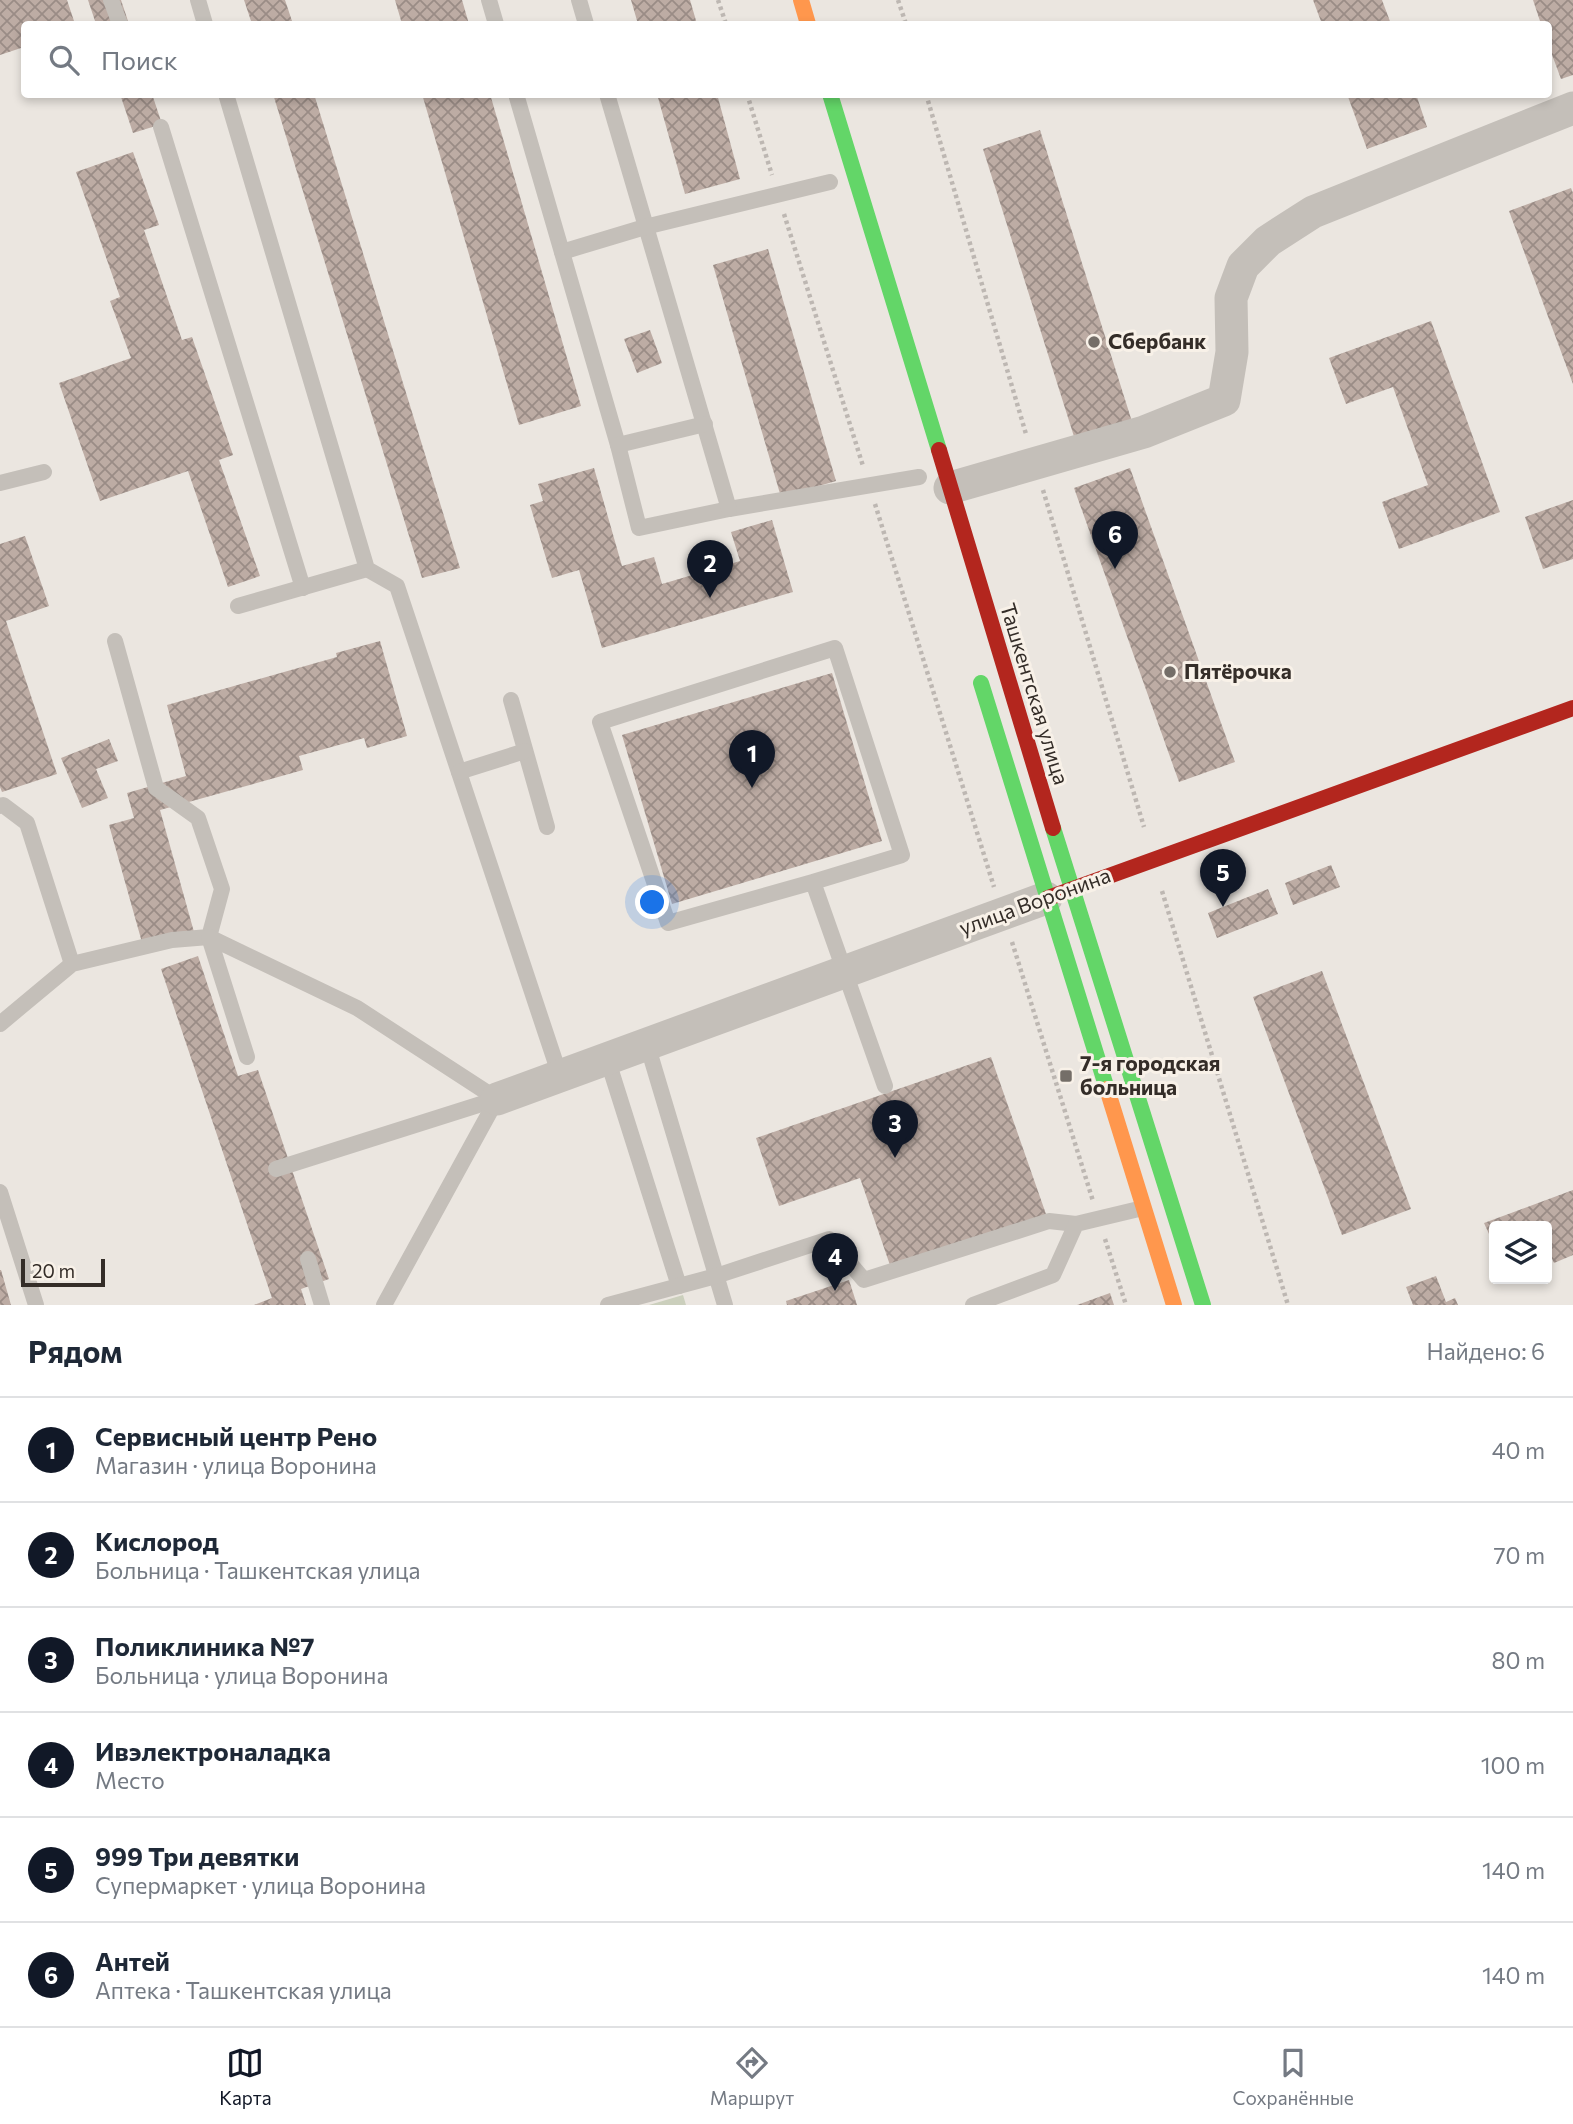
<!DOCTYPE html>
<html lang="ru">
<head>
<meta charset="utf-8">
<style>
	:root { --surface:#fff; --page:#f6f6f7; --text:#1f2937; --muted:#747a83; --line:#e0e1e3; --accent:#111827 }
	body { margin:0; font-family:Commissioner,sans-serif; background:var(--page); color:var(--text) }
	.controls { position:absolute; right:21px; bottom:21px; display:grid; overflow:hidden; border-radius:7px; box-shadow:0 4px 10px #0003 }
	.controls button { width:63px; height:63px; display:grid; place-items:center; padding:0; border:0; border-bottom:2px solid var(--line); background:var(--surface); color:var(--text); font:35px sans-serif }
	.scale { position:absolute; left:21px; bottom:18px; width:84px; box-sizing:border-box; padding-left:7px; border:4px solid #342d28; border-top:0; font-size:19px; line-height:24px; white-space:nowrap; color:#342d28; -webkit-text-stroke:5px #f8f1e8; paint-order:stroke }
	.you { position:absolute; left:653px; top:903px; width:24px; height:24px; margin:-18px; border:5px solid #fff; border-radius:50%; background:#1a73e8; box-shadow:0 0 0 10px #1a73e833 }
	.badge { display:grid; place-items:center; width:46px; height:46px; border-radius:50%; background:var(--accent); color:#fff; font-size:23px; font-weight:700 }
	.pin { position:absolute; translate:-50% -58px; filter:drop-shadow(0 2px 4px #0008) }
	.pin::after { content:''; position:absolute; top:37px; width:24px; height:21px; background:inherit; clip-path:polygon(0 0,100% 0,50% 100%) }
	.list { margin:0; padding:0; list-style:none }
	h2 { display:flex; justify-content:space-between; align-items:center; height:91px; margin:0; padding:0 28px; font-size:30px }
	h2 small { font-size:23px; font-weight:400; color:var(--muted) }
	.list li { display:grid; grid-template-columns:46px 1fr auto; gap:21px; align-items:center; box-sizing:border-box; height:105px; padding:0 28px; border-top:2px solid var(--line) }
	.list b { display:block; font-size:26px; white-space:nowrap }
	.list p { margin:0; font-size:23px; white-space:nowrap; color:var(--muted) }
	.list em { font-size:23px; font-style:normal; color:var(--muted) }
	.icon { flex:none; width:38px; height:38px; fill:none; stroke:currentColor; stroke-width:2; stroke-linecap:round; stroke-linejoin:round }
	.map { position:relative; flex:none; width:1573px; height:1305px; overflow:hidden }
	.search { position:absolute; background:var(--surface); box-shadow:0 4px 10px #0003; left:21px; right:21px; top:21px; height:77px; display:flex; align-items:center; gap:18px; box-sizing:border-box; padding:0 24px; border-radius:7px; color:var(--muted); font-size:26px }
	.sheet { height:721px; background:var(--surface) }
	nav { display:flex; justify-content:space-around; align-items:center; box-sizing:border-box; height:98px; border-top:2px solid var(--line); background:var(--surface); font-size:19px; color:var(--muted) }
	nav a { display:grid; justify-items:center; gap:4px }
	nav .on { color:var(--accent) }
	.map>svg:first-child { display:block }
	.grass { fill:#cbcfbc }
	.building { fill:url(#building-cross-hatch) }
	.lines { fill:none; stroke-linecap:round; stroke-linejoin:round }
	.path { stroke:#bdb7b2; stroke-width:4.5; stroke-dasharray:3.5 3.5; stroke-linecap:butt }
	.lane { stroke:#c4bfb9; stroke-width:16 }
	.street { stroke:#c4bfb9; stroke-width:33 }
	.fast { stroke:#63d668; stroke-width:16 }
	.slow { stroke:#ff974d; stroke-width:16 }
	.jam { stroke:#b3261e; stroke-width:16 }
	.poi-dot { fill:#746e68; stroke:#f8f1e8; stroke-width:2.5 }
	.labels { text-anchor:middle; stroke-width:6; stroke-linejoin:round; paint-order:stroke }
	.poi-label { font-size:21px; font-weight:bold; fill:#342d28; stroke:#f8f1e8; text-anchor:start }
	.street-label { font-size:21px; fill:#342d28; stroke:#f8f1e8 }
</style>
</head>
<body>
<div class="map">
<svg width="1573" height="1305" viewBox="0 0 1573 1305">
	<defs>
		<pattern id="building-cross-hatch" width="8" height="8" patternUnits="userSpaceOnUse" patternTransform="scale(1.75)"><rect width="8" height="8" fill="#bdaca4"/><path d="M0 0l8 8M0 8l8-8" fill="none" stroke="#9a8c86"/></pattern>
	</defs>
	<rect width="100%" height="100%" fill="#ebe6e0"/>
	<path class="grass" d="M 683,1295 L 686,1305 L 649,1305 Z"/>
	<g class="building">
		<path d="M 0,0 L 67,0 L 75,24 L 24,24 L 24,47 L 0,55 Z"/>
		<path d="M 88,0 L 121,0 L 129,24 L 96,24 Z"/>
		<path d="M 244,0 L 285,0 L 293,24 L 252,24 Z"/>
		<path d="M 395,0 L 462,0 L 469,24 L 402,24 Z"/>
		<path d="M 631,0 L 690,0 L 697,24 L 638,24 Z"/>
		<path d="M 1313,0 L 1382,0 L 1391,24 L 1322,24 Z"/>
		<path d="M 1533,0 L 1573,0 L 1573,75 L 1561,79 L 1548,44 L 1548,24 L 1541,24 Z"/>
		<path d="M 120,94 L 152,94 L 162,124 L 133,133 Z"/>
		<path d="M 273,94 L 314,94 L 460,568 L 422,578 Z"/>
		<path d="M 422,94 L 490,94 L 581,406 L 519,425 Z"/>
		<path d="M 657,94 L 717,94 L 740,179 L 685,194 Z"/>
		<path d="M 1347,94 L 1416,94 L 1427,127 L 1367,149 Z"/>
		<path d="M 1040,130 L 1134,428 L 1077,446 L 983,149 Z"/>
		<path d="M 133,152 L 159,225 L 144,230 L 182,340 L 192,337 L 233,455 L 219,460 L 260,576 L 228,587 L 188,471 L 100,501 L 59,383 L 131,358 L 110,301 L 120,297 L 76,172 Z"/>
		<path d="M 1571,188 L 1573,193 L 1573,384 L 1509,211 Z"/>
		<path d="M 768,249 L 836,481 L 781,497 L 713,265 Z"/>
		<path d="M 1431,321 L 1500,512 L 1399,549 L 1382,502 L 1428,485 L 1393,387 L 1346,404 L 1329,358 Z"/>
		<path d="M 650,330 L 662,363 L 637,373 L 624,339 Z"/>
		<path d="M 594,468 L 622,566 L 654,557 L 662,584 L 740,561 L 731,532 L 772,520 L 793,592 L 602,648 L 579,570 L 552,578 L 530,505 L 543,501 L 538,484 Z"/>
		<path d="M 1130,468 L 1235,762 L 1179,782 L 1074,488 Z"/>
		<path d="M 1573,500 L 1573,559 L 1543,569 L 1525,517 Z"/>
		<path d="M 25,536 L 49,606 L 6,621 L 57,774 L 2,792 L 0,787 L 0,544 Z"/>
		<path d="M 380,641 L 407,736 L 367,748 L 364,738 L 299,756 L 303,770 L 160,810 L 194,932 L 143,946 L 109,825 L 134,818 L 127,793 L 186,776 L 167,705 L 337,657 L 336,653 Z"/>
		<path d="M 832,673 L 882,841 L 672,904 L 622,735 Z"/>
		<path d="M 109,739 L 118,761 L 96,769 L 108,798 L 82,808 L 61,758 Z"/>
		<path d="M 1331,865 L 1340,887 L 1293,905 L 1285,883 Z"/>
		<path d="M 1268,889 L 1278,914 L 1217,938 L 1208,913 Z"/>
		<path d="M 198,956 L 238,1076 L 258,1070 L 329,1279 L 301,1289 L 306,1305 L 254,1305 L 272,1298 L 161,969 Z"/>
		<path d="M 1322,971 L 1411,1209 L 1342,1235 L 1253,997 Z"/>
		<path d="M 991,1057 L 1047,1217 L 892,1271 L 860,1178 L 779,1206 L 756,1138 Z"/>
		<path d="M 1573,1190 L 1573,1255 L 1554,1263 L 1547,1248 L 1547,1226 L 1494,1226 L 1494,1245 L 1484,1223 Z"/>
		<path d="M 0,1270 L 1,1270 L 11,1305 L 0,1305 Z"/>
		<path d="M 1436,1276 L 1446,1302 L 1455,1298 L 1458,1305 L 1413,1305 L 1406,1287 Z"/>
		<path d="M 849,1280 L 857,1305 L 787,1305 L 786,1301 Z"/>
		<path d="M 1110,1293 L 1114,1305 L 1077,1305 Z"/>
	</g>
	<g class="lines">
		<g class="path">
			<path d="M 718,0 L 726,24"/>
			<path d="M 898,0 L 906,24"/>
			<path d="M 747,94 L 772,175"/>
			<path d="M 926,94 L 1026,434"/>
			<path d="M 784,214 L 863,466"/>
			<path d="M 1043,490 L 1144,827"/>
			<path d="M 875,504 L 994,887"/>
			<path d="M 1162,891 L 1288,1305"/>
			<path d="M 1012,942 L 1093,1201"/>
			<path d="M 1105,1239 L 1126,1305"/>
		</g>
		<g class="lane">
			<path d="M 111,0 L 120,24"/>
			<path d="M 198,0 L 205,24"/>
			<path d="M 489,0 L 496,24"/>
			<path d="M 579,0 L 586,24"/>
			<path d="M 226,94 L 367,569 L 397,586 L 560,1076"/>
			<path d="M 516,94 L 618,445 L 639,528 L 729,509 L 919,477"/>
			<path d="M 607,94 L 729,509"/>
			<path d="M 161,127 L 303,588"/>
			<path d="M 562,252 L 645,227 L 830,182"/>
			<path d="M 618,445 L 705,424"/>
			<path d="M 0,483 L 44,472"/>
			<path d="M 238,606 L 367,569"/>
			<path d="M 511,700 L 547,827"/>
			<path d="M 459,772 L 525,751"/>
			<path d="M 0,806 L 3,805 L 27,823 L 72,964"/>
			<path d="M 813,882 L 668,923 L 600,722 L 835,648 L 902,855 L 813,882 L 885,1086"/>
			<path d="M 0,1024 L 72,964 L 172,940 L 209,937 L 222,889 L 198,818 L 156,788 L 115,641"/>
			<path d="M 647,1044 L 725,1305"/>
			<path d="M 247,1057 L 209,937 L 357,1008 L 497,1099"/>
			<path d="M 607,1058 L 679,1286"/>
			<path d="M 276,1169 L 497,1099"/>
			<path d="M 0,1192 L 36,1305"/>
			<path d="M 308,1259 L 322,1305"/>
			<path d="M 384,1305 L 497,1099"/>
			<path d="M 608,1305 L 716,1276 L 829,1239 L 864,1280 L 1049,1221 L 1076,1224"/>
			<path d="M 973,1305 L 1053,1275 L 1076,1224 L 1143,1208"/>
		</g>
		<g class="street">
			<path d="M 950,488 L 1144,432 L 1224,400 L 1232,352 L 1231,298 L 1243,266 L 1268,241 L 1313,212 L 1573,108"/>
			<path d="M 497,1099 L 1046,898"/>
		</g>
		<g class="fast">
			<path d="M 830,94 L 939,450"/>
			<path d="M 981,683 L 1107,1089"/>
			<path d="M 1053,828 L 1203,1305"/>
		</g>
		<g class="slow">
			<path d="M 801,0 L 808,24"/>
			<path d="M 1107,1089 L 1174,1305"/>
		</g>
		<g class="jam">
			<path d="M 939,450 L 1053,828"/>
			<path d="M 1048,898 L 1573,708"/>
		</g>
	</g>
	<g class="poi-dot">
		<circle cx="1094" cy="342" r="7"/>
		<circle cx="1170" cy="672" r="7"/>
		<rect x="1059" y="1069" width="14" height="14" rx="3.5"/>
	</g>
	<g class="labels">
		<g class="poi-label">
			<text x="1108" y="349">Сбербанк</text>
			<text x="1184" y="679">Пятёрочка</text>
			<text x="1080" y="1071">7-я городская<tspan x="1080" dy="24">больница</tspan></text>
		</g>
		<g class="street-label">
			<text transform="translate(1034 694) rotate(73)" y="7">Ташкентская улица</text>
			<text transform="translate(1035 902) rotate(-20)" y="7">улица Воронина</text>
		</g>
	</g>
</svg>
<div class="controls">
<button><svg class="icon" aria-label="layers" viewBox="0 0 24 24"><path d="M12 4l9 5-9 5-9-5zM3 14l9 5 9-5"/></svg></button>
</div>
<div class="scale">20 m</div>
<div class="you"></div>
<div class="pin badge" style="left:752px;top:788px">1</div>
<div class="pin badge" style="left:710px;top:598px">2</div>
<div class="pin badge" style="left:895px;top:1158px">3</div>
<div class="pin badge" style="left:835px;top:1291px">4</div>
<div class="pin badge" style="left:1223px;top:907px">5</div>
<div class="pin badge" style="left:1115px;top:569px">6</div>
<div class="search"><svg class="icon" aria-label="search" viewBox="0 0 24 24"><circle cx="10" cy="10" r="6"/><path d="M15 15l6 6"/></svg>Поиск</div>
</div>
<section class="sheet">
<h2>Рядом<small>Найдено: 6</small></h2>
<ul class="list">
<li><span class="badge">1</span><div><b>Сервисный центр Рено</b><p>Магазин · улица Воронина</p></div><em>40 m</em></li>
<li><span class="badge">2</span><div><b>Кислород</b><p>Больница · Ташкентская улица</p></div><em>70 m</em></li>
<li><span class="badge">3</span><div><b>Поликлиника №7</b><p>Больница · улица Воронина</p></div><em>80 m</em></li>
<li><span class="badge">4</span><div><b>Ивэлектроналадка</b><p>Место</p></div><em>100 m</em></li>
<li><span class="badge">5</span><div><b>999 Три девятки</b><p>Супермаркет · улица Воронина</p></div><em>140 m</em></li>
<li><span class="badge">6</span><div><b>Антей</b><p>Аптека · Ташкентская улица</p></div><em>140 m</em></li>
</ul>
</section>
<nav>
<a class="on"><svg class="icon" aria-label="map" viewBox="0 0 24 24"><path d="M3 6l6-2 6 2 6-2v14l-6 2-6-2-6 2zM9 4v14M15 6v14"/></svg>Карта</a>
<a><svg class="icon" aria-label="directions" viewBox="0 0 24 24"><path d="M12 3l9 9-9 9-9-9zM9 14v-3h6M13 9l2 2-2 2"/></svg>Маршрут</a>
<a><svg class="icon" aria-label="saved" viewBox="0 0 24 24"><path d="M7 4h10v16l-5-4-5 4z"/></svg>Сохранённые</a>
</nav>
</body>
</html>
